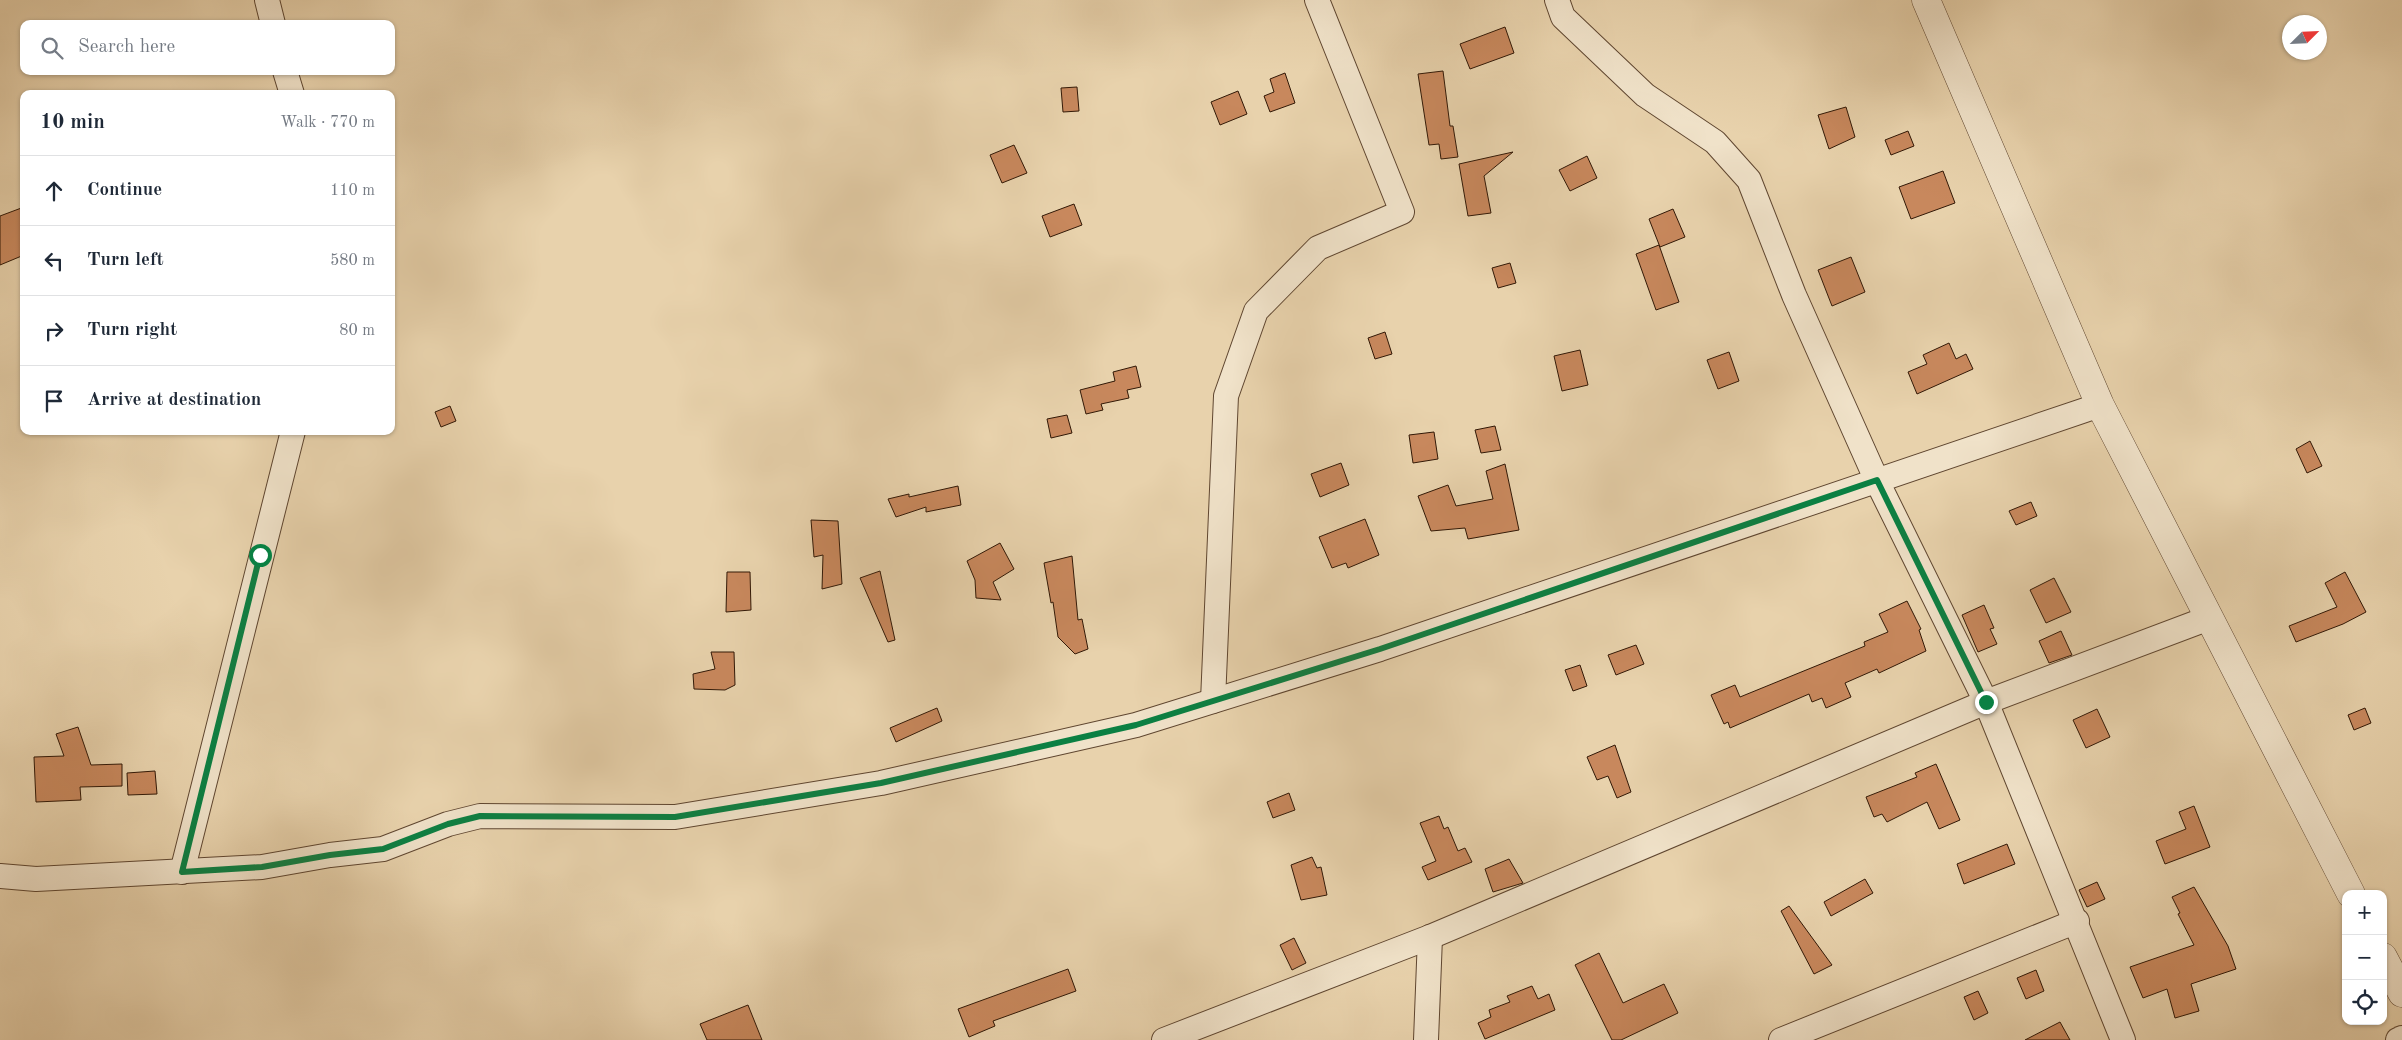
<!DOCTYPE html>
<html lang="en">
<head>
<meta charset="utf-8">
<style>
	:root { --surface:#fff; --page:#f6f6f7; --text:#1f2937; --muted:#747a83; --line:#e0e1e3 }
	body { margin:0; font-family:"Old Standard TT",serif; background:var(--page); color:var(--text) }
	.controls { position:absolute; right:15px; bottom:15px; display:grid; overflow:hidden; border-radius:10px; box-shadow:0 1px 4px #0004 }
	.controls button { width:45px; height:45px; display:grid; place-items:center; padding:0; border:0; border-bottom:1px solid var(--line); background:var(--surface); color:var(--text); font:25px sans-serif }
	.compass { position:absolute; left:2282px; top:15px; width:45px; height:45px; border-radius:50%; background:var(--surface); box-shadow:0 1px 4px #0004; rotate:66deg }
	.stop { position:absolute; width:15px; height:15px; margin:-11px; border:4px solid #0b8043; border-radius:50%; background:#fff }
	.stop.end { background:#0b8043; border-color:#fff; box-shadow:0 1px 5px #0008 }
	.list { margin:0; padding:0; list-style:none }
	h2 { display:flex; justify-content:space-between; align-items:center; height:65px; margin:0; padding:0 20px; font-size:21px }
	h2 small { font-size:16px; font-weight:400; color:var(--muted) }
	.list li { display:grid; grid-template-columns:32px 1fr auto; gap:15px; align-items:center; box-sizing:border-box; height:70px; padding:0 20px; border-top:1px solid var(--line) }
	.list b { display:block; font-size:19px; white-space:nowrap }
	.list em { font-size:16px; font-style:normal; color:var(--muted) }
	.icon { flex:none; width:28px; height:28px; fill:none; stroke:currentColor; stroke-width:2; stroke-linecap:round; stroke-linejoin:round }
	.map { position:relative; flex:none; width:2402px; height:1040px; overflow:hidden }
	.search { position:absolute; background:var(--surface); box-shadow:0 1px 4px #0004; left:20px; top:20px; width:375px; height:55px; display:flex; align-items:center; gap:12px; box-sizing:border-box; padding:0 18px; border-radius:10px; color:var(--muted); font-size:19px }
	.panel { position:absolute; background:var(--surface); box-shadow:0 1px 4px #0004; left:20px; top:90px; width:375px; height:345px; border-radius:10px }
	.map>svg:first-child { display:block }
	.building { fill:#c8885d; stroke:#311806 }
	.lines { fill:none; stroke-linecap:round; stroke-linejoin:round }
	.minor-casing { stroke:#5f4630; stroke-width:26 }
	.tertiary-casing { stroke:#5f4630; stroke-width:29 }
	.minor { stroke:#f0e2c9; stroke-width:24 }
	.tertiary { stroke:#f0e2c9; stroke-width:28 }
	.route { stroke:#0b8043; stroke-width:6 }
</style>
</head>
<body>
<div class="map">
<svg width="2402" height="1040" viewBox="0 0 2402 1040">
	<rect width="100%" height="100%" fill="#e8d2ac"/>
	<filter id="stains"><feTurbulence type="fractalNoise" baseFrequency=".004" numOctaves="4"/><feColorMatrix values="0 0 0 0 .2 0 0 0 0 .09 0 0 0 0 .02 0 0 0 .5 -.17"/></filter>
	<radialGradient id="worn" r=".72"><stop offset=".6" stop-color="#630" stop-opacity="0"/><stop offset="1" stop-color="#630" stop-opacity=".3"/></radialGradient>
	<g class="building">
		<path d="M 1505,27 L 1514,53 L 1470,69 L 1460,44 Z"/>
		<path d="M 1443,71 L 1450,126 L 1453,126 L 1458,157 L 1441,159 L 1439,144 L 1429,145 L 1418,74 Z"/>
		<path d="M 1285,73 L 1295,103 L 1270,112 L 1264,96 L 1274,92 L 1270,79 Z"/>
		<path d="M 1077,87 L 1079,111 L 1063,112 L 1061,88 Z"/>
		<path d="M 1238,91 L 1247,114 L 1220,125 L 1211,102 Z"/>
		<path d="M 1846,107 L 1855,137 L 1829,149 L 1818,115 Z"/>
		<path d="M 1908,131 L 1914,146 L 1891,155 L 1885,140 Z"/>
		<path d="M 1014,145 L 1027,173 L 1002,183 L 990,155 Z"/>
		<path d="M 1513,152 L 1484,176 L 1491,213 L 1468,216 L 1459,164 Z"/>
		<path d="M 1587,156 L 1597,178 L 1570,191 L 1559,170 Z"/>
		<path d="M 1943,171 L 1955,203 L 1911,219 L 1899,187 Z"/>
		<path d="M 1074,204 L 1082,225 L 1050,237 L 1042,216 Z"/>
		<path d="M 24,207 L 24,255 L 0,265 L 0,216 Z"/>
		<path d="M 1673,209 L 1685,237 L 1660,247 L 1649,219 Z"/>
		<path d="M 1659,245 L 1679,302 L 1656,310 L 1636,254 Z"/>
		<path d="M 1851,257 L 1865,292 L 1832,306 L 1818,270 Z"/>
		<path d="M 1510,263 L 1516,283 L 1498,288 L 1492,268 Z"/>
		<path d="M 1385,332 L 1392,354 L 1375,359 L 1368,338 Z"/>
		<path d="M 1949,343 L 1956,359 L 1966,354 L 1973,369 L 1917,394 L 1908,372 L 1927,364 L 1923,355 Z"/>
		<path d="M 1580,350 L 1588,385 L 1562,391 L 1554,356 Z"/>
		<path d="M 1729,352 L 1739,381 L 1718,389 L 1707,360 Z"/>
		<path d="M 1136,366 L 1141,387 L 1127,390 L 1129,398 L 1101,404 L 1103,410 L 1086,414 L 1080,390 L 1115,381 L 1113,372 Z"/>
		<path d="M 450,406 L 456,421 L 441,427 L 435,412 Z"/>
		<path d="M 1067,415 L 1072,433 L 1051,438 L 1047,419 Z"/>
		<path d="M 1495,426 L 1501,450 L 1481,453 L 1475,430 Z"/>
		<path d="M 1434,432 L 1438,459 L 1413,463 L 1409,435 Z"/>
		<path d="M 2310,441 L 2322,466 L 2307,473 L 2296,449 Z"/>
		<path d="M 1341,463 L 1349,485 L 1320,497 L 1311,474 Z"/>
		<path d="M 1505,464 L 1519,530 L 1468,539 L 1465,528 L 1431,531 L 1418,496 L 1448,485 L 1456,506 L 1493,499 L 1486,471 Z"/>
		<path d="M 958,486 L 961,505 L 926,512 L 926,507 L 896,517 L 888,499 L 909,494 L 909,497 Z"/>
		<path d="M 2031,502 L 2037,516 L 2016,525 L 2009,511 Z"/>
		<path d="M 1365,519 L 1379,555 L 1348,568 L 1346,563 L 1332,568 L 1319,537 Z"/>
		<path d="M 811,520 L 838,521 L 842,584 L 822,589 L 823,555 L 814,557 Z"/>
		<path d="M 1000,543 L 1014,569 L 993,582 L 1001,600 L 976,598 L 975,580 L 967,561 Z"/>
		<path d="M 1072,556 L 1078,620 L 1082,619 L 1088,649 L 1075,654 L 1058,637 L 1053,602 L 1051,603 L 1044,563 Z"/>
		<path d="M 880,571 L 895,640 L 888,642 L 860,578 Z"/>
		<path d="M 727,572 L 750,572 L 751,610 L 726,612 Z"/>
		<path d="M 2345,572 L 2366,612 L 2343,624 L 2296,642 L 2289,626 L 2337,607 L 2325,583 Z"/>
		<path d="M 2054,578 L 2071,612 L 2046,623 L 2030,590 Z"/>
		<path d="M 1907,601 L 1921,629 L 1919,630 L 1926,651 L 1879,673 L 1877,669 L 1845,683 L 1851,697 L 1826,708 L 1822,698 L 1812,702 L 1809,694 L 1730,728 L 1728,722 L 1724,724 L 1711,695 L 1735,685 L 1740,697 L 1865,646 L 1864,642 L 1888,632 L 1879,614 Z"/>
		<path d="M 1984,605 L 1994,628 L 1990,629 L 1997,644 L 1978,652 L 1962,615 Z"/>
		<path d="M 2061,631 L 2072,655 L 2049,663 L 2039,641 Z"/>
		<path d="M 1636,645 L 1644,664 L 1616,675 L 1608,655 Z"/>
		<path d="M 711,652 L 734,652 L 735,685 L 725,690 L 694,689 L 693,674 L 715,669 Z"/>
		<path d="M 1580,665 L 1587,686 L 1573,691 L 1565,670 Z"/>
		<path d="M 937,708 L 942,721 L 896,742 L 890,728 Z"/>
		<path d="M 2365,708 L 2371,723 L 2354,730 L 2348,715 Z"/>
		<path d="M 2097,709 L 2110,737 L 2086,748 L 2073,720 Z"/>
		<path d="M 78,727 L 91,765 L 122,764 L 122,786 L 80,787 L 81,800 L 36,802 L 34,757 L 64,756 L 56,734 Z"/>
		<path d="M 1615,745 L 1631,792 L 1617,798 L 1608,776 L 1597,780 L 1587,757 Z"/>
		<path d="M 1936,764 L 1960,820 L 1939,829 L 1927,802 L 1887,822 L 1882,814 L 1874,817 L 1866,797 L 1917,777 L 1915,773 Z"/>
		<path d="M 155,771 L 157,794 L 128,795 L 127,773 Z"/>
		<path d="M 1289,793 L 1295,810 L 1273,818 L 1267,802 Z"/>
		<path d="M 2194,806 L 2210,847 L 2165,864 L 2156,841 L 2186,829 L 2179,812 Z"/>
		<path d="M 1439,816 L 1444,829 L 1448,827 L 1458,851 L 1465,848 L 1472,862 L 1428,880 L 1422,867 L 1436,861 L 1420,823 Z"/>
		<path d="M 2007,844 L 2015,864 L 1964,884 L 1957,864 Z"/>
		<path d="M 1312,857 L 1317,868 L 1321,867 L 1327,895 L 1301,900 L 1291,865 Z"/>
		<path d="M 1509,859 L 1523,883 L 1493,892 L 1485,869 Z"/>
		<path d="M 1865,879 L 1873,893 L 1831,916 L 1824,902 Z"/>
		<path d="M 2097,882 L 2105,899 L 2087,907 L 2079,890 Z"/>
		<path d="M 2194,887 L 2228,946 L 2236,969 L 2191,984 L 2199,1011 L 2175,1018 L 2167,989 L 2143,998 L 2130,967 L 2194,945 L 2178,914 L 2180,913 L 2172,897 Z"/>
		<path d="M 1789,906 L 1832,965 L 1814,974 L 1781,911 Z"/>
		<path d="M 1294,938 L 1306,963 L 1292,970 L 1280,945 Z"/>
		<path d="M 1599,953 L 1623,1003 L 1664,984 L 1678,1013 L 1621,1040 L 1612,1040 L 1575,965 Z"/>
		<path d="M 1068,969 L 1076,991 L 993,1021 L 995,1026 L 969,1037 L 958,1009 Z"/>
		<path d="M 2036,970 L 2044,991 L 2026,999 L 2017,978 Z"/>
		<path d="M 1532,986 L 1538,999 L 1549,994 L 1555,1010 L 1485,1039 L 1478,1023 L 1491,1017 L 1489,1010 L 1510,1002 L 1507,996 Z"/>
		<path d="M 1978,991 L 1988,1013 L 1974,1020 L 1964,997 Z"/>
		<path d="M 748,1005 L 762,1040 L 707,1040 L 700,1024 Z"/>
		<path d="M 2060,1022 L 2070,1040 L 2025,1040 Z"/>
	</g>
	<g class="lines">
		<defs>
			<g id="minor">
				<path d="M 267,0 L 273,24"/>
				<path d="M 1557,0 L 1563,17 L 1645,95 L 1715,142 L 1749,180 L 1794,295 L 1877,481 L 1986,702 L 2123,1040"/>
				<path d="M 285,71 L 292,94"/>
				<path d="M 1213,701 L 1226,396 L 1256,311 L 1318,248 L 1402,212 L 1317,0"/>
				<path d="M 182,872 L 293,431"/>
				<path d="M 0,876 L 36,879 L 262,867 L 330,855 L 383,849 L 448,824 L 480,816 L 675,817 L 881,783 L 1136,725 L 1380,649 L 2100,405"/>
				<path d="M 1164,1040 L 1430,937 L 1986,702 L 2209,618"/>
				<path d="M 1426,1040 L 1430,937"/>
				<path d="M 1781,1040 L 2077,921"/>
				<path d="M 2398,1040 L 2402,1038"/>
			</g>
			<g id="tertiary">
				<path d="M 1926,0 L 2100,405 L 2351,894"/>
				<path d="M 2383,957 L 2402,993"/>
			</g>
		</defs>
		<use href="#minor" class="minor-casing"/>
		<use href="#tertiary" class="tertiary-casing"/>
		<use href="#minor" class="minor"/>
		<use href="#tertiary" class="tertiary"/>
	</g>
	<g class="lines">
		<path class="route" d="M 260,555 L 182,872 L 262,867 L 330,855 L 383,849 L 448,824 L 480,816 L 675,817 L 881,783 L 1136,725 L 1380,649 L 1877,480 L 1986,702"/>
	</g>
	<rect width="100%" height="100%" filter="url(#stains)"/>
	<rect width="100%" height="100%" fill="url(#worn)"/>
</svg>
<div class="controls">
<button>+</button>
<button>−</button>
<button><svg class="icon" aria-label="locate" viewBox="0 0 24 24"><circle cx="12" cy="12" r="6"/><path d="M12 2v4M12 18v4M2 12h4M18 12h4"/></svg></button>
</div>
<svg class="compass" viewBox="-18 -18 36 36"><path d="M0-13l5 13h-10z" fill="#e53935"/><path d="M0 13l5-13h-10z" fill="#747a83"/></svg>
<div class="stop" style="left:260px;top:555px"></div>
<div class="stop end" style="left:1986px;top:702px"></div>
<div class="search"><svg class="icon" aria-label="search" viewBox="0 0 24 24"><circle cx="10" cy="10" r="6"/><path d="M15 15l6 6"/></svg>Search here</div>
<section class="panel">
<h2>10 min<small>Walk · 770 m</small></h2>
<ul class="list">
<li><svg class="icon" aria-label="ahead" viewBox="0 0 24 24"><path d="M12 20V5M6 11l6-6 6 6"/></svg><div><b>Continue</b></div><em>110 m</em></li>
<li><svg class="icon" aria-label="left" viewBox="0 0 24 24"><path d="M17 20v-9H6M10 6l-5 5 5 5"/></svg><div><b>Turn left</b></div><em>580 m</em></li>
<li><svg class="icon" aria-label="right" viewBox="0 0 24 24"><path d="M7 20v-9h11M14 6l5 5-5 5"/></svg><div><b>Turn right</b></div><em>80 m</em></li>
<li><svg class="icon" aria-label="arrive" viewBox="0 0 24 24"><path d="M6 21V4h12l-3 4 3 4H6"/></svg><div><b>Arrive at destination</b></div></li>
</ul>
</section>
</div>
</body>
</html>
